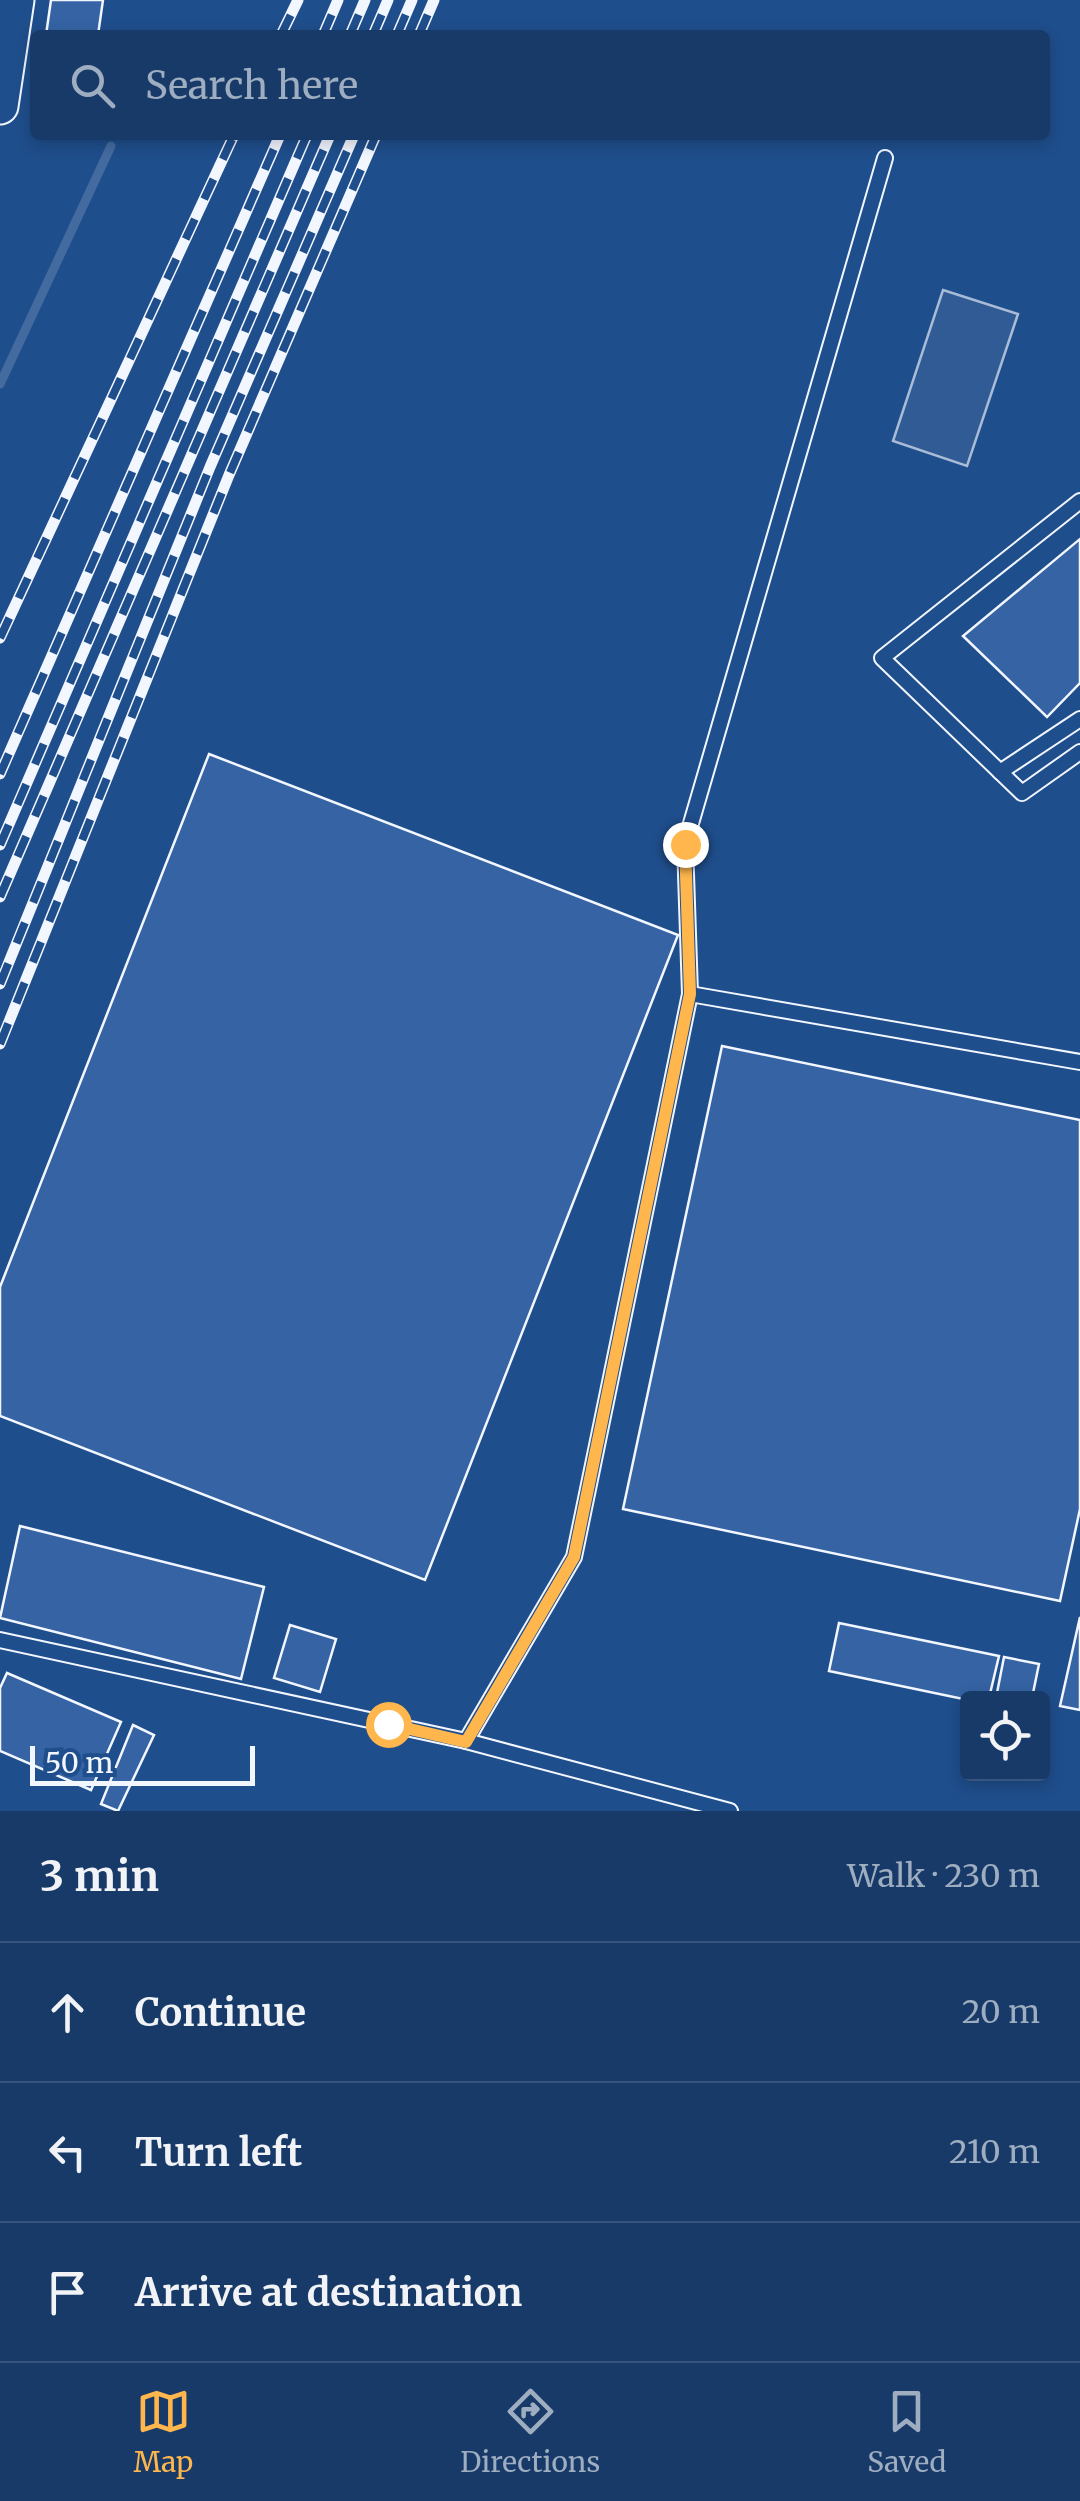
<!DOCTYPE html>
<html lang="en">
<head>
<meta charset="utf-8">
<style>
	:root { --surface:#173a69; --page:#244571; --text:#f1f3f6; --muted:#9eadc0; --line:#36547d; --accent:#ffb74d }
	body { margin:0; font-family:Merriweather,serif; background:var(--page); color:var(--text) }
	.controls { position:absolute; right:30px; bottom:30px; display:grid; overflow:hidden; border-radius:10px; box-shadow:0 5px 15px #0003 }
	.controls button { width:90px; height:90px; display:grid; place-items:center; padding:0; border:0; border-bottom:2px solid var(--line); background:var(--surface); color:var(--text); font:50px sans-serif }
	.scale { position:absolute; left:30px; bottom:25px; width:225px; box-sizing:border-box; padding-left:10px; border:5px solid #f2f6ff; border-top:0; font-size:28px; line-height:35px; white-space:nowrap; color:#f2f6ff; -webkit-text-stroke:8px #1f4e8c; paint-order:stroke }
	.stop { position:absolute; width:30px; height:30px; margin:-22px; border:8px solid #ffb74d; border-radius:50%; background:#fff }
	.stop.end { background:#ffb74d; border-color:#fff; box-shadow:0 2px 10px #0008 }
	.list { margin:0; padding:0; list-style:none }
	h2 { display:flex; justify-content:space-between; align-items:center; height:130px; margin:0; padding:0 40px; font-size:42px }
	h2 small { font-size:32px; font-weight:400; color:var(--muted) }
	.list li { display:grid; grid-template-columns:65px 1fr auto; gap:30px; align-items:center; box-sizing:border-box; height:140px; padding:0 40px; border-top:2px solid var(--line) }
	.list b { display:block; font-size:38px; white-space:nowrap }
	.list em { font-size:32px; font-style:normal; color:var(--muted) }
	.icon { flex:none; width:55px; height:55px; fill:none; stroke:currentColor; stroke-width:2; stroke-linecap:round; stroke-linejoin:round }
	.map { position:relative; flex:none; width:1080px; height:1811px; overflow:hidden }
	.search { position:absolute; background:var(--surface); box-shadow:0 5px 15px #0003; left:30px; right:30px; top:30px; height:110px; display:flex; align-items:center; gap:25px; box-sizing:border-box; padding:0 35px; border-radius:10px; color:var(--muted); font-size:38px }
	.sheet { height:550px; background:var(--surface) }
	nav { display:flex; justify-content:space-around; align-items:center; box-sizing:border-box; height:140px; border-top:2px solid var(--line); background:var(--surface); font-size:28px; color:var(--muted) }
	nav a { display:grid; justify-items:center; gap:5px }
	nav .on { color:var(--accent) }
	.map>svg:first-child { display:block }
	.built { fill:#305b95; stroke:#a8bbd7; stroke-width:2.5 }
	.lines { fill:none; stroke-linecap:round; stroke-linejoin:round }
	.stream { stroke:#446ba0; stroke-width:9 }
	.building { fill:#3563a3; stroke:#f2f6ff; stroke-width:2.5 }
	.service-casing { stroke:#f2f6ff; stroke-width:18 }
	.tertiary-casing { stroke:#f2f6ff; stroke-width:39 }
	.service { stroke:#1f4e8c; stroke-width:14 }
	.tertiary { stroke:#1f4e8c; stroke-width:35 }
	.rail-casing { stroke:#f2f6ff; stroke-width:11 }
	.rail { stroke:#1f4e8c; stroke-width:8; stroke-dasharray:22; stroke-linecap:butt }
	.route { stroke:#ffb74d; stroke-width:12 }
</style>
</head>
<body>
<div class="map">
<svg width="1080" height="1811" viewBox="0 0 1080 1811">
	<rect width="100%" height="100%" fill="#1f4e8c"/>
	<path class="built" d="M 943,290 L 1018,314 L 967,466 L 893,441 Z"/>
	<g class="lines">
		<path class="stream" d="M 0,384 L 111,146"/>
	</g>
	<g class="building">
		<path d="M 51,0 L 103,0 L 98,35 L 46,35 Z"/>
		<path d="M 1080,539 L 1080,683 L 1047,717 L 963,636 Z"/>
		<path d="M 209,754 L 678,935 L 425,1580 L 0,1416 L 0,1287 Z"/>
		<path d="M 722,1046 L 1080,1120 L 1080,1509 L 1060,1601 L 623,1509 Z"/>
		<path d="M 20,1526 L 264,1587 L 241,1679 L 0,1618 Z"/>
		<path d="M 1080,1617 L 1080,1710 L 1060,1706 Z"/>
		<path d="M 839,1623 L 999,1656 L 989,1698 L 968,1700 L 829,1671 Z"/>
		<path d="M 290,1625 L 336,1639 L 320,1692 L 274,1678 Z"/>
		<path d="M 1004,1657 L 1039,1664 L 1032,1698 L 996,1698 Z"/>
		<path d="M 7,1673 L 121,1722 L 91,1790 L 0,1751 L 0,1688 Z"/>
		<path d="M 133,1725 L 154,1735 L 118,1811 L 101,1804 Z"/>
	</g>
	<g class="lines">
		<defs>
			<g id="service">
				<path d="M 1080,501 L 882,658 L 1022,793 L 1080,752"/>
				<path d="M 1000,772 L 1080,719"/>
				<path d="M 690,994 L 1080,1062"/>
				<path d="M 0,1640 L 466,1741 L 730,1811"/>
				<path d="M 466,1741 L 574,1557 L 690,994 L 685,844 L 885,158"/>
			</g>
			<path id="tertiary" d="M 0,106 L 16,0"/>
		</defs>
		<use href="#service" class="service-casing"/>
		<use href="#tertiary" class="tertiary-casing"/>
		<use href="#service" class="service"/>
		<use href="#tertiary" class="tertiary"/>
		<defs>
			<g id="rail">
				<path d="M 281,35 L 298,0"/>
				<path d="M 323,35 L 338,0"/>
				<path d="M 350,35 L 365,0"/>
				<path d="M 373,35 L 388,0"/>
				<path d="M 397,35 L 412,0"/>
				<path d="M 419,35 L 434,0"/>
				<path d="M 0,638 L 234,135"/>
				<path d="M 0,774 L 280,135"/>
				<path d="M 0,845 L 307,135"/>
				<path d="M 0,897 L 330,135"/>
				<path d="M 0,984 L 210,467 L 354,135"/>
				<path d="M 0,1044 L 229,475 L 376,135"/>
			</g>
		</defs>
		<use href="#rail" class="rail-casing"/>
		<use href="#rail" class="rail"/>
	</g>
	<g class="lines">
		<path class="route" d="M 388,1724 L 466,1742 L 574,1557 L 690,994 L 685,844"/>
	</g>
</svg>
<div class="controls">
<button><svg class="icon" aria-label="locate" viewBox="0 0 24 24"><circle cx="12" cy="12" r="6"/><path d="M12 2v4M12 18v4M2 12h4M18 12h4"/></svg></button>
</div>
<div class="scale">50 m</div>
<div class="stop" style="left:388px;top:1724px"></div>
<div class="stop end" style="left:685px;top:844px"></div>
<div class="search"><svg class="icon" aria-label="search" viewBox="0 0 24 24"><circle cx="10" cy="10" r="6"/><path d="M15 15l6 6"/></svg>Search here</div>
</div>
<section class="sheet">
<h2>3 min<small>Walk · 230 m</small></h2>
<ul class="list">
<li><svg class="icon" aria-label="ahead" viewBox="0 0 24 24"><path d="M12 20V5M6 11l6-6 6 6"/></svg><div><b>Continue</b></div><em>20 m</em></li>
<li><svg class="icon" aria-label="left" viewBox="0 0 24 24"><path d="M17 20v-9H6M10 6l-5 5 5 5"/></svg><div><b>Turn left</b></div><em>210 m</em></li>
<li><svg class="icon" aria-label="arrive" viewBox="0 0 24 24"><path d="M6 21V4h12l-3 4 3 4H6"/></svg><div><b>Arrive at destination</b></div></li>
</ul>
</section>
<nav>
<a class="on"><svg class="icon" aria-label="map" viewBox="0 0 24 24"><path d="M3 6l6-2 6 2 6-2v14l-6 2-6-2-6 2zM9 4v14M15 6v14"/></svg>Map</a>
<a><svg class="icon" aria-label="directions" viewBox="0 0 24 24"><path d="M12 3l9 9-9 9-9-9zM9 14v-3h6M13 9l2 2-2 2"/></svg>Directions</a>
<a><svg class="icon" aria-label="saved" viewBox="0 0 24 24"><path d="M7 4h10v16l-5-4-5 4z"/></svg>Saved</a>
</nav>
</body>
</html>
